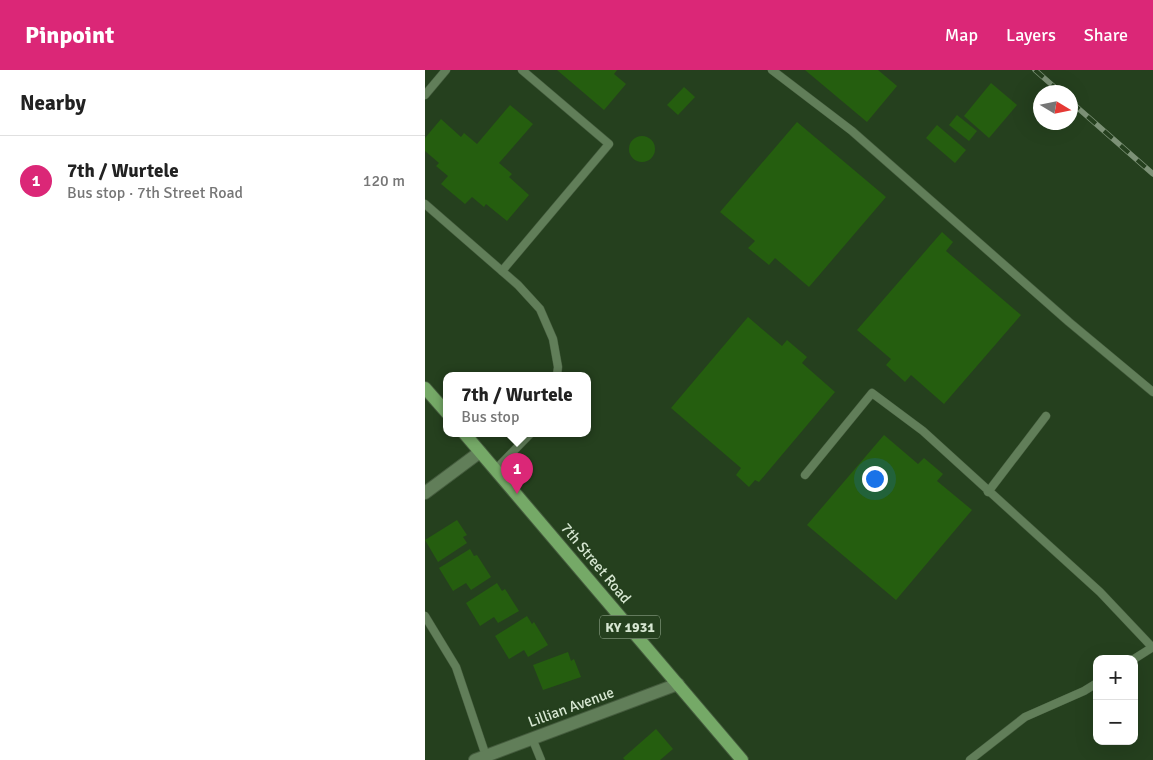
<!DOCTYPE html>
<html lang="en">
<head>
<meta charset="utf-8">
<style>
	:root { --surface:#fff; --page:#f2f2f2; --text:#222; --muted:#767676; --line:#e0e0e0; --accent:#db2777 }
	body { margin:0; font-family:Signika,sans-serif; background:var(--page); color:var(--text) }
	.controls { position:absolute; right:15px; bottom:15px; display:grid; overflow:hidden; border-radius:10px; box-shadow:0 5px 20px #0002 }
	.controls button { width:45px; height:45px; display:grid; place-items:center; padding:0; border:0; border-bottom:1px solid var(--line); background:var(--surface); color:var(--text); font:25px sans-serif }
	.compass { position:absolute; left:608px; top:15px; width:45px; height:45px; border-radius:50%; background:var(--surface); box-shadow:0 5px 20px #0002; rotate:100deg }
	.you { position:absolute; left:449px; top:408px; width:18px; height:18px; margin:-12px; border:4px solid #fff; border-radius:50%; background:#1a73e8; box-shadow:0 0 0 8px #1a73e833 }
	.badge { display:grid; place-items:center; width:32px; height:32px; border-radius:50%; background:var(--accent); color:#fff; font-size:16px; font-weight:700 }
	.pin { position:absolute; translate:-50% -41px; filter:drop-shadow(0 1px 2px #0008) }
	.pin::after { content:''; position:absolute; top:26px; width:18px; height:15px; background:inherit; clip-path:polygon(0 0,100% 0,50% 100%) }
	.popup { position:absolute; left:18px; top:302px; width:148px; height:65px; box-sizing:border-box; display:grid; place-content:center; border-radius:10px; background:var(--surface); filter:drop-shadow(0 1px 4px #0005); font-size:16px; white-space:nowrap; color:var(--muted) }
	.popup b { font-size:19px; color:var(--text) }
	.popup::after { content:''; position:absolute; left:50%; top:100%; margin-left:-10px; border:10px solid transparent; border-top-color:var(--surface) }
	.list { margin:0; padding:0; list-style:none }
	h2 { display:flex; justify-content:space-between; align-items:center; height:65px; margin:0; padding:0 20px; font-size:21px }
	h2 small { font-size:16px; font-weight:400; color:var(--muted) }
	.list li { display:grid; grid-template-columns:32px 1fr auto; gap:15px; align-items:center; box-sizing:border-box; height:90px; padding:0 20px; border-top:1px solid var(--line) }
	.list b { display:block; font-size:19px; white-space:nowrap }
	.list p { margin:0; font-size:16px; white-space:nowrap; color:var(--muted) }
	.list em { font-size:16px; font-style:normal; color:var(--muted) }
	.map { position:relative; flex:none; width:728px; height:690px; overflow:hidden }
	header { display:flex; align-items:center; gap:30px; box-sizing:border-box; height:70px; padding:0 25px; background:var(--accent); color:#fff }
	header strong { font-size:24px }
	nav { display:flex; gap:28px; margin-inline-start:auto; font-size:18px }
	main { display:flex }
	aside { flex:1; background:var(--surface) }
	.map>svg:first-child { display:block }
	.building { fill:#255e0f }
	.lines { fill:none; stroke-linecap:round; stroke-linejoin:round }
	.lane-casing { stroke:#455c3e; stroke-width:9 }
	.street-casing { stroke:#455c3e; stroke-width:14 }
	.primary-casing { stroke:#455c3e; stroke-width:14 }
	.lane { stroke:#617e59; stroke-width:8 }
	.street { stroke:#617e59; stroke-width:12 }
	.primary { stroke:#75a967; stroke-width:12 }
	.rail-casing { stroke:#7c9176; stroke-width:5.5 }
	.rail { stroke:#25401e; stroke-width:4; stroke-dasharray:11; stroke-linecap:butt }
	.labels { text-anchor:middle; stroke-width:4; stroke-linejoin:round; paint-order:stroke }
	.shield { fill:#25401e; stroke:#a2b59c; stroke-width:1 }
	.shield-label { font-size:14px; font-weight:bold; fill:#d7e7d2 }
	.street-label { font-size:15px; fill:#d7e7d2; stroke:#25401e }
</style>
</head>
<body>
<header>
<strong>Pinpoint</strong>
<nav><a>Map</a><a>Layers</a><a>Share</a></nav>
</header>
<main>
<aside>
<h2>Nearby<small></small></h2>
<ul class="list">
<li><span class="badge">1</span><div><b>7th / Wurtele</b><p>Bus stop · 7th Street Road</p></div><em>120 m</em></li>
</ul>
</aside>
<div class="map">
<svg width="728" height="690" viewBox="0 0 728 690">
	<rect width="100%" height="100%" fill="#25401e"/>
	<g class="building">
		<path d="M 132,0 L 192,0 L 189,4 L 201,14 L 179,40 Z"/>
		<path d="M 380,0 L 453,0 L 472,16 L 442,52 Z"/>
		<path d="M 566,13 L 592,35 L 564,68 L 539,46 Z"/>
		<path d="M 259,17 L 270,27 L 253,45 L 242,35 Z"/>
		<path d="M 85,35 L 108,54 L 74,93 L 87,104 L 84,107 L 104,125 L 82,151 L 61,134 L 59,137 L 47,127 L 40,134 L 16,114 L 23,106 L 11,96 L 14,93 L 0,81 L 0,68 L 16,49 L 36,67 L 39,63 L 52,74 Z"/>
		<path d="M 532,45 L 552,61 L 544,71 L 524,55 Z"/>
		<path d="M 372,52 L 461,127 L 384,217 L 350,188 L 344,195 L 323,178 L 330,171 L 295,142 Z"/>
		<path d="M 512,55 L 541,80 L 530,93 L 501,68 Z"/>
		<circle cx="217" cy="79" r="13"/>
		<path d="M 517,162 L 528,172 L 521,181 L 596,245 L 519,334 L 486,305 L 480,312 L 461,295 L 466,289 L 432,260 Z"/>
		<path d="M 323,247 L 357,276 L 362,270 L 382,287 L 377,293 L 410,322 L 334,412 L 330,410 L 324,417 L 311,405 L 316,398 L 246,338 Z"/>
		<path d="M 459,365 L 493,394 L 499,388 L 518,404 L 512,411 L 547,440 L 471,530 L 382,455 Z"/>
		<path d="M 32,450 L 42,465 L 38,467 L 42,473 L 13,492 L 0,470 Z"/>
		<path d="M 45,479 L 49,486 L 52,485 L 66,507 L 46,520 L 41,513 L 28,521 L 14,498 Z"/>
		<path d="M 72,513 L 77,521 L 80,519 L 94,541 L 73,553 L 69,547 L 55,556 L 41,533 Z"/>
		<path d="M 102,546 L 107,554 L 109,552 L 123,575 L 103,587 L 99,580 L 84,589 L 70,566 Z"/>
		<path d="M 143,582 L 146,591 L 149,589 L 156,607 L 118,620 L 108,595 Z"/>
		<path d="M 231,659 L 248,679 L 235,690 L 200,690 L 198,688 Z"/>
	</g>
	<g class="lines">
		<defs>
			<g id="lane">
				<path d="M 347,0 L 427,61 L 644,252 L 728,322"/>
				<path d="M 0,25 L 21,0"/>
				<path d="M 0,134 L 93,215 L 115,239 L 128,269 L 133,297 L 132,305"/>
				<path d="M 77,201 L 184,74 L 97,0"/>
				<path d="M 71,399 L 106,363"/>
				<path d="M 380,405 L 447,323 L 498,361 L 675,522 L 727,577"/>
				<path d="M 563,422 L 621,346"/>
				<path d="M 0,546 L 31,597 L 61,686"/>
				<path d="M 709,589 L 728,577"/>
				<path d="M 107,668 L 116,690"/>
				<path d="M 545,690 L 600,647 L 659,621 L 672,613"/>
			</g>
			<g id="street">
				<path d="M 0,423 L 55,382"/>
				<path d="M 50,690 L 253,614"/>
			</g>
			<g id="primary">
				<path d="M 0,318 L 22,343"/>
				<path d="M 39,363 L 317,690"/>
			</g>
		</defs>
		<use href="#lane" class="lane-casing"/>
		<use href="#street" class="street-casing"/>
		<use href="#primary" class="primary-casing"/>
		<use href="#lane" class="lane"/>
		<use href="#street" class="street"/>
		<use href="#primary" class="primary"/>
		<defs>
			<g id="rail">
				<path d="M 610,0 L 635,22"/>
				<path d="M 646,32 L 728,104"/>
			</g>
		</defs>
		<use href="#rail" class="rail-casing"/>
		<use href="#rail" class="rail"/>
	</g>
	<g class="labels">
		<rect class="shield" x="175" y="545.5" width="60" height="23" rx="4"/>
		<g class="shield-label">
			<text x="205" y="562">KY 1931</text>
		</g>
		<g class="street-label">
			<text transform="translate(171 493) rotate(50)" y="5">7th Street Road</text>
			<text transform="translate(146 637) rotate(-20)" y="5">Lillian Avenue</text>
		</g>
	</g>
</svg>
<div class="controls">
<button>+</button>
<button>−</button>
</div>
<svg class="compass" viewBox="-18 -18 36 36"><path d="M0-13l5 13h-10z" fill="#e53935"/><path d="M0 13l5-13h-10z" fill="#767676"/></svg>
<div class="you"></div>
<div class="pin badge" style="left:92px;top:424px">1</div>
<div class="popup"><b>7th / Wurtele</b>Bus stop</div>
</div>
</main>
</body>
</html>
